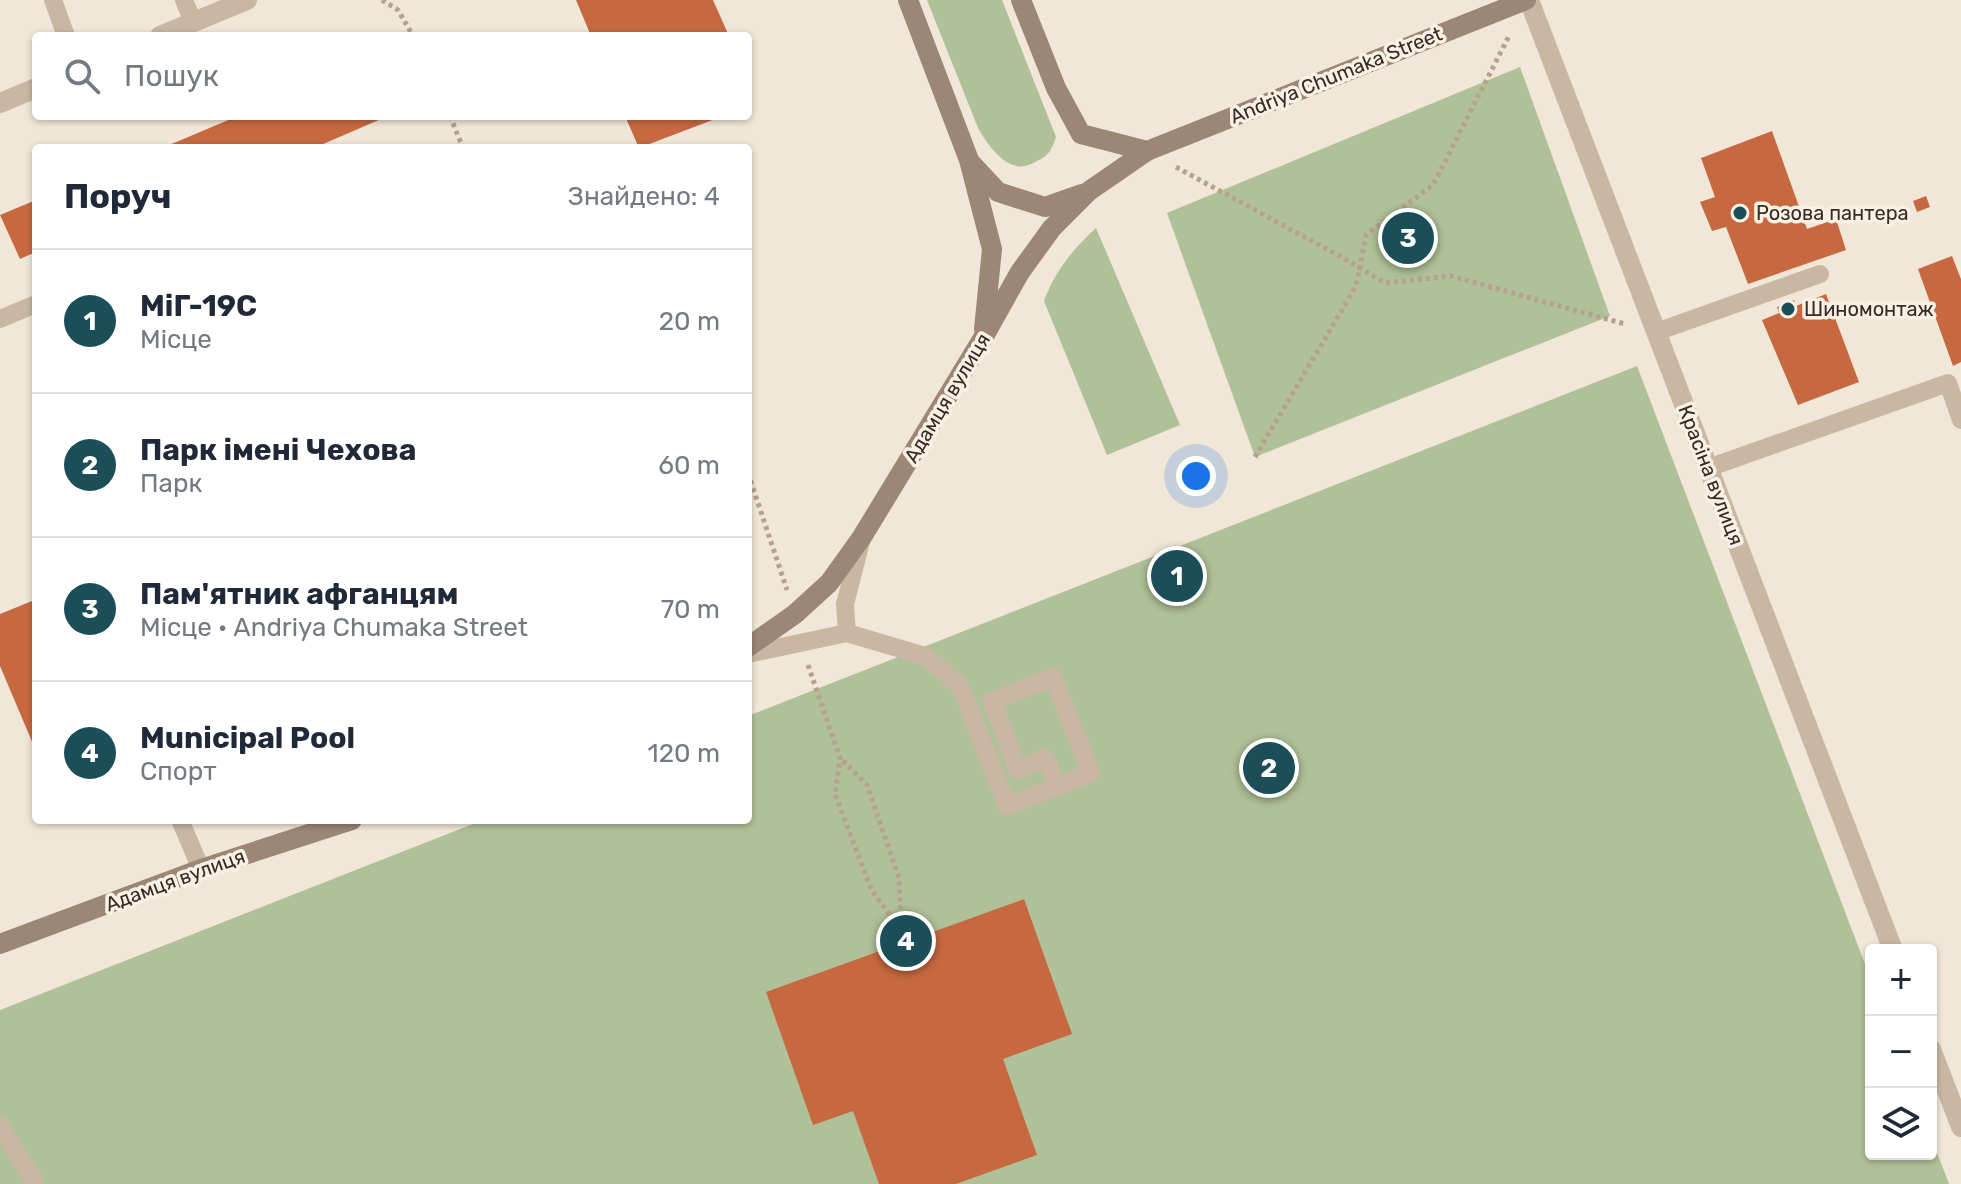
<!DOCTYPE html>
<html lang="uk">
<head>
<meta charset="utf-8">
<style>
	:root { --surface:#fff; --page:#f6f6f7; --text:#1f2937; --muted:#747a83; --line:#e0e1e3; --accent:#1b4e56 }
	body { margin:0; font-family:Rubik,sans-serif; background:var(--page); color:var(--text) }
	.controls { position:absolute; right:24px; bottom:24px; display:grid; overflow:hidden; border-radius:8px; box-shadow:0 2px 6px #0004 }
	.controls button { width:72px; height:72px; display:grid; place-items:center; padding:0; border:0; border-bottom:2px solid var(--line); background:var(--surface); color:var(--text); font:40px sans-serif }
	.you { position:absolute; left:1196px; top:476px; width:28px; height:28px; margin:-20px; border:6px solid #fff; border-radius:50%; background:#1a73e8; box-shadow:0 0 0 12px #1a73e833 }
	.badge { display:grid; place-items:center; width:52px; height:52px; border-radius:50%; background:var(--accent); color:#fff; font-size:26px; font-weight:700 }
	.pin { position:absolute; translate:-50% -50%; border:4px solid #fff; box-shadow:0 2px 8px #0006 }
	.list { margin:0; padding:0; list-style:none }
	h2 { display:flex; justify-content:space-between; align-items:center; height:104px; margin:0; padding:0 32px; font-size:34px }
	h2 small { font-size:26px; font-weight:400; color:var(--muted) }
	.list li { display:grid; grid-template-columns:52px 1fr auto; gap:24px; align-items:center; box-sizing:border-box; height:144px; padding:0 32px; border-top:2px solid var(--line) }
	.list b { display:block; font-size:30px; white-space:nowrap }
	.list p { margin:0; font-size:26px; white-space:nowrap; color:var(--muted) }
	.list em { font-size:26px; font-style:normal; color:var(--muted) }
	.icon { flex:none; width:44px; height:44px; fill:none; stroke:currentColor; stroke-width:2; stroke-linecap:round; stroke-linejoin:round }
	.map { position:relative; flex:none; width:1961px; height:1184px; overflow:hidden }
	.search { position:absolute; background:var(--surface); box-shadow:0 2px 6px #0004; left:32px; top:32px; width:720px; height:88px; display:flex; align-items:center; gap:20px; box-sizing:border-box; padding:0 28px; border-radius:8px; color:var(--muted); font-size:30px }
	.panel { position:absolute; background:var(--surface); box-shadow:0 2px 6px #0004; left:32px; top:144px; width:720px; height:680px; border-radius:8px }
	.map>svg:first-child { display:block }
	.green { fill:#b0c098 }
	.building { fill:#c76940 }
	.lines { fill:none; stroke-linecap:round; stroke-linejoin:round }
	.path { stroke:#b5a18e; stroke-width:5; stroke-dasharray:4 4; stroke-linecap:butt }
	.lane { stroke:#c9b7a4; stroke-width:18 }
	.street { stroke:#c9b7a4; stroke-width:20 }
	.secondary { stroke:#9c8675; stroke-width:20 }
	.poi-dot { fill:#1b4e56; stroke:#f9f1e4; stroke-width:3 }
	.labels { text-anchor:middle; stroke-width:7; stroke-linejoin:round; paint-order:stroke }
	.street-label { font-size:20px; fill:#342b26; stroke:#f9f1e4 }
	.poi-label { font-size:20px; fill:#342b26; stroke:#f9f1e4; text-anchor:start }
</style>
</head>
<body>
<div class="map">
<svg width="1961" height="1184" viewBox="0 0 1961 1184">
	<rect width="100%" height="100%" fill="#f1e7d8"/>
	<g class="green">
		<path d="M 927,0 L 1002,0 L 1056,137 C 1052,149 1049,156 1037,161 C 1033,163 1030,165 1025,166 C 1005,170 987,144 978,128 Z"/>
		<path d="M 1520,67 L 1610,316 L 1255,457 L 1167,213 Z"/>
		<path d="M 1096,228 L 1180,425 L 1107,455 L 1044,301 C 1055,271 1073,249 1096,228 Z"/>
		<path d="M 1637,366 L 1871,980 L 1871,1154 L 1931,1154 L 1931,1137 L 1949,1184 L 0,1184 L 0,1010 L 483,820 L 748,820 L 748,716 Z"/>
	</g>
	<g class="building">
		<path d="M 576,0 L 713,0 L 729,36 L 591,36 Z"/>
		<path d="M 238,116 L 388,116 L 314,148 L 162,148 Z"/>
		<path d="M 625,116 L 723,116 L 639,148 Z"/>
		<path d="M 1772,131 L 1807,229 L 1836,219 L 1846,250 L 1748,284 L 1726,227 L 1712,231 L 1700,202 L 1715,197 L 1701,158 Z"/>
		<path d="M 1926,196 L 1930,207 L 1917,212 L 1913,201 Z"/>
		<path d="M 36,200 L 36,252 L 20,259 L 0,215 Z"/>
		<path d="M 1952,256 L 1961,279 L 1961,362 L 1953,366 L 1918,269 Z"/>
		<path d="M 1826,294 L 1859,382 L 1798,405 L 1762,320 L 1779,313 L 1777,307 L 1794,300 L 1796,306 Z"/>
		<path d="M 32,601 L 36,611 L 36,751 L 0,666 L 0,614 Z"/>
		<path d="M 1024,899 L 1072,1034 L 1003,1059 L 1037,1155 L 956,1184 L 879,1184 L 853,1111 L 813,1125 L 766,992 Z"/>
	</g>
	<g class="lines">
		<g class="path">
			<path d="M 382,0 L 398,10 L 413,36"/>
			<path d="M 450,116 L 463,148"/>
			<path d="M 1176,167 L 1345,259 L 1385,283 L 1451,276 L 1625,324"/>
			<path d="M 1255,457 L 1356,286 L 1366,235 L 1433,185 L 1510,34"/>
			<path d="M 748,473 L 787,590"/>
			<path d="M 808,665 L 840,758 L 835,794 L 871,889 L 902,932 L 899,878 L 867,785 L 840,758"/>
			<path d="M 902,932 L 906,941"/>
		</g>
		<g class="lane">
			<path d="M 53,0 L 66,36"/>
			<path d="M 184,0 L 193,22"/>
			<path d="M 0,319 L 36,304"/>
			<path d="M 1656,332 L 1820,274"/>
			<path d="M 1708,468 L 1948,383 L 1961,420"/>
			<path d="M 847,633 L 845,604 L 861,542"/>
			<path d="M 748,654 L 847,633 L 925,656 L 960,686 L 1007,806 L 1091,773 L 1053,677 L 992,701 L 1018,770 L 1046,758 L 1057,786"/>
			<path d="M 180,820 L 201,869"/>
			<path d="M 0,1126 L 36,1184"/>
		</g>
		<g class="street">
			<path d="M 1529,0 L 1893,950"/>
			<path d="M 160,36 L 247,0"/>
			<path d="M 0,103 L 36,88"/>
			<path d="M 1931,1049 L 1961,1127"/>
		</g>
		<g class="secondary">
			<path d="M 908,0 L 969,160 L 992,249 L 984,329"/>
			<path d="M 1021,0 L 1056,88 L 1081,134 L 1147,151"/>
			<path d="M 971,163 L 998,192 L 1045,207 L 1082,194"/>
			<path d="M 748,647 L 795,614 L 829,583 L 862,537 L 983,338 L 1020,272 L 1052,228 L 1089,191 L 1147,151 L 1526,0"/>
			<path d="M 0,944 L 201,869 L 352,820"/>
		</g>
	</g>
	<g class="poi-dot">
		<circle cx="1740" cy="213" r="8"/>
		<circle cx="1788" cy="309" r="8"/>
	</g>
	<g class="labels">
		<g class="street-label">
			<text transform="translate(1336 75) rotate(-22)" y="7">Andriya Chumaka Street</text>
			<text transform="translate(947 398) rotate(-59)" y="7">Адамця вулиця</text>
			<text transform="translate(1711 475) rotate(69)" y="7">Красіна вулиця</text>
			<text transform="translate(175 880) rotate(-20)" y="7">Адамця вулиця</text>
		</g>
		<g class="poi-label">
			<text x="1756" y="220">Розова пантера</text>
			<text x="1804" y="316">Шиномонтаж</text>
		</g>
	</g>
</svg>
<div class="controls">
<button>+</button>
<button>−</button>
<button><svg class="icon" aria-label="layers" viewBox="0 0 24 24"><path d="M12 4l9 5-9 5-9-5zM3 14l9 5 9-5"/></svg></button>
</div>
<div class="you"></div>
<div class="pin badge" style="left:1177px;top:576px">1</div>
<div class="pin badge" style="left:1269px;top:768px">2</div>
<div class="pin badge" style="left:1408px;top:238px">3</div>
<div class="pin badge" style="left:906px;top:941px">4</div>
<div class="search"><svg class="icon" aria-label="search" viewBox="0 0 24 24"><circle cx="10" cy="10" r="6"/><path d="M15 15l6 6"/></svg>Пошук</div>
<section class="panel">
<h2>Поруч<small>Знайдено: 4</small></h2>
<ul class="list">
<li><span class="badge">1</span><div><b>МіГ-19С</b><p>Місце</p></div><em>20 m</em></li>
<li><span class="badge">2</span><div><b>Парк імені Чехова</b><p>Парк</p></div><em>60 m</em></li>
<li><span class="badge">3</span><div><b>Пам'ятник афганцям</b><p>Місце · Andriya Chumaka Street</p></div><em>70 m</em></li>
<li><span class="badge">4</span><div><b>Municipal Pool</b><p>Спорт</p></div><em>120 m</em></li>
</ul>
</section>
</div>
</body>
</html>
